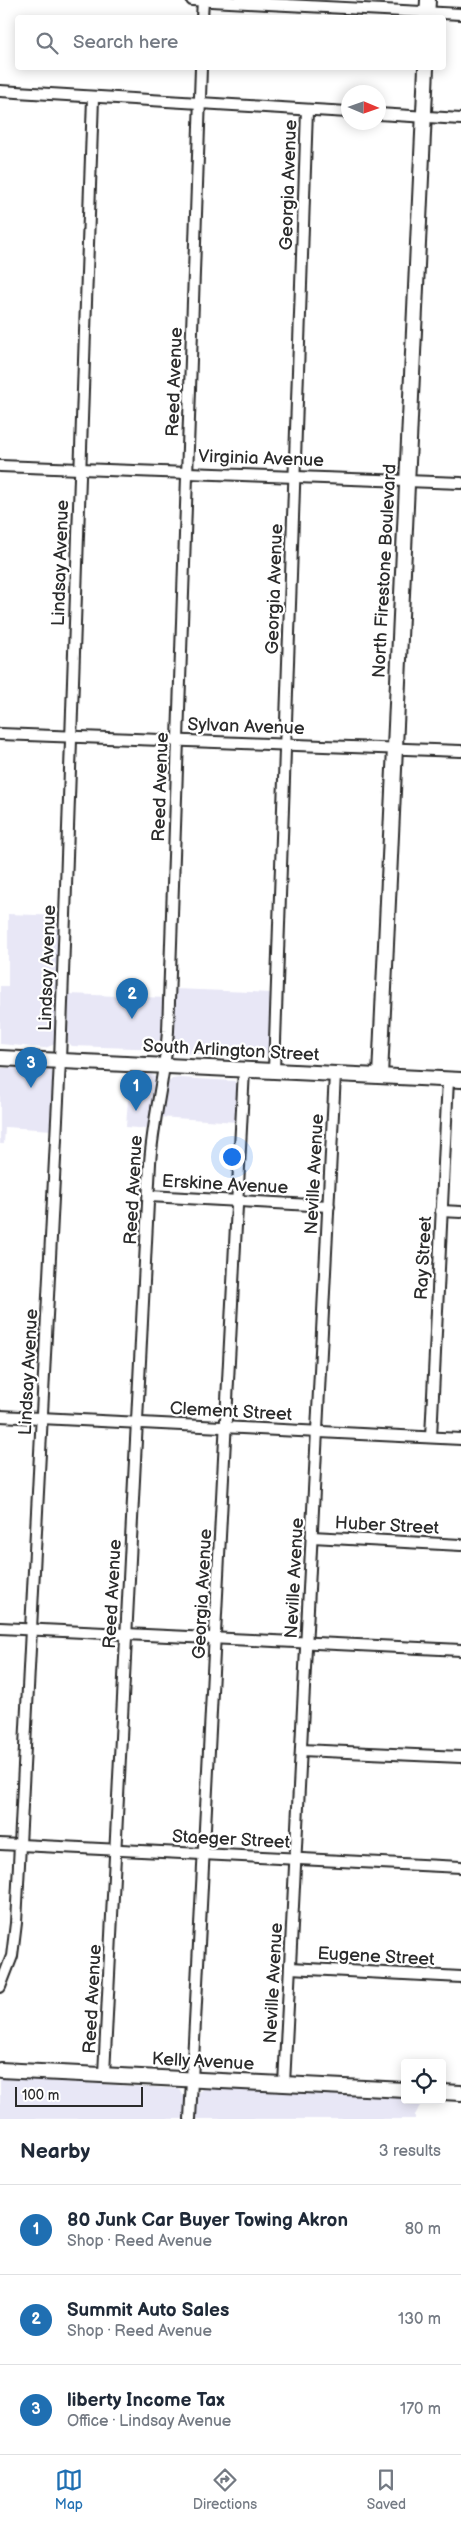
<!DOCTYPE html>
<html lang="en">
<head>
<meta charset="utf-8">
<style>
	:root { --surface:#fff; --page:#f2f2f3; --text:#1f2937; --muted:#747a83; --line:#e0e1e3; --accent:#1f6fb2 }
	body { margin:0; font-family:"Balsamiq Sans",sans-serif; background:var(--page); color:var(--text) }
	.controls { position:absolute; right:15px; bottom:15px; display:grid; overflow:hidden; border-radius:5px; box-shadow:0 2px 12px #0003 }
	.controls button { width:45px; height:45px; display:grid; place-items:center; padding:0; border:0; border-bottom:1px solid var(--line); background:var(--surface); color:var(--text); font:25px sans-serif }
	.compass { position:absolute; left:341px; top:85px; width:45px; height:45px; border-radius:50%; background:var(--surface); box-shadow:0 2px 12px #0003; rotate:92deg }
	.scale { position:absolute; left:15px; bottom:12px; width:128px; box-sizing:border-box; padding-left:5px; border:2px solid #2b2b2b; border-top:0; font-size:14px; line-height:18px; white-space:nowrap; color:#2b2b2b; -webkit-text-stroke:4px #fff; paint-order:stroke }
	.you { position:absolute; left:231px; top:1156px; width:18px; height:18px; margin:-12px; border:4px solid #fff; border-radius:50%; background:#1a73e8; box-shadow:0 0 0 8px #1a73e833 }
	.badge { display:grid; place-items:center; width:32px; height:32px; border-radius:50%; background:var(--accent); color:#fff; font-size:16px; font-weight:700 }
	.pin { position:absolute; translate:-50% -41px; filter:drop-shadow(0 1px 2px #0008) }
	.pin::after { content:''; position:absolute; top:26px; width:18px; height:15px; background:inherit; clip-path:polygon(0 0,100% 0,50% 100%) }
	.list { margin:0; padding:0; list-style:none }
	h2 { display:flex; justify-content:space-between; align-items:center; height:65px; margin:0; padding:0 20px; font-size:21px }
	h2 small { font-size:16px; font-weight:400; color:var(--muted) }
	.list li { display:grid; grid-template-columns:32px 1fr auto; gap:15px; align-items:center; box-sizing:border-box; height:90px; padding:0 20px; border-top:1px solid var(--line) }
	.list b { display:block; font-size:19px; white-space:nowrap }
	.list p { margin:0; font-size:16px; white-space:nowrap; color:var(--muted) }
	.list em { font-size:16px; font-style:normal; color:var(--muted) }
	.icon { flex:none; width:28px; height:28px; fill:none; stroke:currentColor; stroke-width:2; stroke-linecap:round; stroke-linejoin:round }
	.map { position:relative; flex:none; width:461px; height:2119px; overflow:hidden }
	.search { position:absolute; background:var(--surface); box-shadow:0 2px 12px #0003; left:15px; right:15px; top:15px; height:55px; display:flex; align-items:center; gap:12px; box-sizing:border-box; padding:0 18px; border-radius:5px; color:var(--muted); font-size:19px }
	.sheet { height:335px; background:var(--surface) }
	nav { display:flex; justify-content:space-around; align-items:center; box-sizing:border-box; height:70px; border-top:1px solid var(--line); background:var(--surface); font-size:14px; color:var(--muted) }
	nav a { display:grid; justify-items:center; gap:2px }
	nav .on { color:var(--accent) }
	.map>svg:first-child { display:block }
	.built { fill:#e8e7f6 }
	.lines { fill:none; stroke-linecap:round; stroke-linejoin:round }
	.street-casing { stroke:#2b2b2b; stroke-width:14 }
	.secondary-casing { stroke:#2b2b2b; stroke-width:18 }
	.street { stroke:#fff; stroke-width:10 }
	.secondary { stroke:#fff; stroke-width:14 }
	.labels { text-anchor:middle; stroke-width:4.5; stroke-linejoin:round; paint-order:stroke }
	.street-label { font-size:18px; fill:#2b2b2b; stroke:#fff }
</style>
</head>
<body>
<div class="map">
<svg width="461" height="2119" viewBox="0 0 461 2119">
	<rect width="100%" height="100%" fill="#fff"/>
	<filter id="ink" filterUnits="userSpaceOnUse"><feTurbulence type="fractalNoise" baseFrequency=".02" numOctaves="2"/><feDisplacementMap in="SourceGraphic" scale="10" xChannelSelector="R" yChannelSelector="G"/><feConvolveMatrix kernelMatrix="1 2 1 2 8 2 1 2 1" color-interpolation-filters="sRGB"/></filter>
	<g filter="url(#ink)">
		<g class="built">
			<path d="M 8,914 L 62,916 L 55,1044 L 45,1048 L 0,1044 L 0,986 L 8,986 Z"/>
			<path d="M 175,989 L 272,993 L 268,1046 L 265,1058 L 174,1053 L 172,1042 Z"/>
			<path d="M 69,994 L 167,998 L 163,1049 L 72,1046 L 68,1042 Z"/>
			<path d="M 43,1067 L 51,1069 L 55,1077 L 53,1130 L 5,1127 L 4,1144 L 0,1144 L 0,1068 Z"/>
			<path d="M 130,1070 L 150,1073 L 157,1079 L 148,1129 L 126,1127 Z"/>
			<path d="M 179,1078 L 234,1081 L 239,1086 L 238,1122 L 158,1117 L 168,1083 L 172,1079 Z"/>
			<path d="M 0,2078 L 180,2089 L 185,2099 L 185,2119 L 0,2119 Z"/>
			<path d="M 205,2088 L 405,2098 L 405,2100 L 423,2100 L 415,2115 L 415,2119 L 195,2119 L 198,2093 Z"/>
		</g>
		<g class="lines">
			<defs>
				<g id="street">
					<path d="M 192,0 L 461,14"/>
					<path d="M 202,18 L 203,0"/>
					<path d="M 0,91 L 348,112"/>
					<path d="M 378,114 L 461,119"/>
					<path d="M 0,466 L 461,483"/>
					<path d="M 0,734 L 461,751"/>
					<path d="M 274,1070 L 307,110"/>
					<path d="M 149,1196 L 329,1206"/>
					<path d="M 441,1211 L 461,1212"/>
					<path d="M 0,1416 L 461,1439"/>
					<path d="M 431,1437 L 448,1079"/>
					<path d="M 312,1537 L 461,1545"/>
					<path d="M 0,1628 L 461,1650"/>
					<path d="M 301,1750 L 461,1757"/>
					<path d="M 0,1844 L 461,1867"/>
					<path d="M 290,1968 L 461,1977"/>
					<path d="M 0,1987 L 12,1956 L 16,1923 L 60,1061 L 93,98"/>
					<path d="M 104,2074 L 150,1163 C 153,1118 165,1076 168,1031 L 201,68"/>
					<path d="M 284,2084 L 335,1074"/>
					<path d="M 190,2119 L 244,1070"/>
				</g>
				<g id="secondary">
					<path d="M 427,18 L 428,0"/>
					<path d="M 0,1058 L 461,1080"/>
					<path d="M 380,1076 L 426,68"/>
					<path d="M 0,2070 L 405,2090"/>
					<path d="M 442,2092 L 461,2093"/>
				</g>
			</defs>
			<use href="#street" class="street-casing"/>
			<use href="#secondary" class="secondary-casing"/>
			<use href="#street" class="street"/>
			<use href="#secondary" class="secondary"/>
		</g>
	</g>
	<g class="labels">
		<g class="street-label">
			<text transform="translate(288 185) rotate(-88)" y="6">Georgia Avenue</text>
			<text transform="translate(174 382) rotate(-88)" y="6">Reed Avenue</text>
			<text transform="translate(261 458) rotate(2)" y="6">Virginia Avenue</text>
			<text transform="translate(60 563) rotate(-88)" y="6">Lindsay Avenue</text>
			<text transform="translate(384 571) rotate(-87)" y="6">North Firestone Boulevard</text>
			<text transform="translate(274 589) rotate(-88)" y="6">Georgia Avenue</text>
			<text transform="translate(246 726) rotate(2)" y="6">Sylvan Avenue</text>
			<text transform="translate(160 787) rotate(-88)" y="6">Reed Avenue</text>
			<text transform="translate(47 968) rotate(-88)" y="6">Lindsay Avenue</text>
			<text transform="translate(231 1050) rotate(3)" y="6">South Arlington Street</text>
			<text transform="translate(314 1174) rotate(-87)" y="6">Neville Avenue</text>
			<text transform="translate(225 1184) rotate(3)" y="6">Erskine Avenue</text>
			<text transform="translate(133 1190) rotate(-87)" y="6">Reed Avenue</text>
			<text transform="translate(423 1258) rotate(-87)" y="6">Ray Street</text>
			<text transform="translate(28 1372) rotate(-87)" y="6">Lindsay Avenue</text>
			<text transform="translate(231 1411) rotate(3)" y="6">Clement Street</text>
			<text transform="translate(387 1525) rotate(3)" y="6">Huber Street</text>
			<text transform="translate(294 1578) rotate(-87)" y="6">Neville Avenue</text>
			<text transform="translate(112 1594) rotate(-87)" y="6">Reed Avenue</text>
			<text transform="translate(202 1594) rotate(-87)" y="6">Georgia Avenue</text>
			<text transform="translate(231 1839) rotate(3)" y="6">Staeger Street</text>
			<text transform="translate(376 1956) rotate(3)" y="6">Eugene Street</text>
			<text transform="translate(273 1983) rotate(-87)" y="6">Neville Avenue</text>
			<text transform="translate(92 1999) rotate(-87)" y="6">Reed Avenue</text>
			<text transform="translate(203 2061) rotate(3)" y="6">Kelly Avenue</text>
		</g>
	</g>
</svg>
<div class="controls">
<button><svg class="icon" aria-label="locate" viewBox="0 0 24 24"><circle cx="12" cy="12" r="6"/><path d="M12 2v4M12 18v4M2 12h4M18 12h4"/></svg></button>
</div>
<svg class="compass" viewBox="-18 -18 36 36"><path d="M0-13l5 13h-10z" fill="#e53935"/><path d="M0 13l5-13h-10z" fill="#747a83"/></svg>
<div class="scale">100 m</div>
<div class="you"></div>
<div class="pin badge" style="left:136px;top:1111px">1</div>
<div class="pin badge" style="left:132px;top:1019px">2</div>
<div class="pin badge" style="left:31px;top:1088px">3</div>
<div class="search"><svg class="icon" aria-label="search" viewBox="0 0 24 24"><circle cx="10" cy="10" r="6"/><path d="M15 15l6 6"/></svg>Search here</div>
</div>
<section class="sheet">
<h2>Nearby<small>3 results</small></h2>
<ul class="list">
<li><span class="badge">1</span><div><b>80 Junk Car Buyer Towing Akron</b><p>Shop · Reed Avenue</p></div><em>80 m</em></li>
<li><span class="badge">2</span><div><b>Summit Auto Sales</b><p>Shop · Reed Avenue</p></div><em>130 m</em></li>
<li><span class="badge">3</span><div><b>liberty Income Tax</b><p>Office · Lindsay Avenue</p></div><em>170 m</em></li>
</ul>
</section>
<nav>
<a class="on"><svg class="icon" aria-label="map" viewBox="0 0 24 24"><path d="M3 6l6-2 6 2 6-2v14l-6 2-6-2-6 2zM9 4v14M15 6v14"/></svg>Map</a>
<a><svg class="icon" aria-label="directions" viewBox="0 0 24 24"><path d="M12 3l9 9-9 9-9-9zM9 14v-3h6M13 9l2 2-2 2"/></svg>Directions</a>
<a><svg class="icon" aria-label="saved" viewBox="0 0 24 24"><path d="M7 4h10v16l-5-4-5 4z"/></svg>Saved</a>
</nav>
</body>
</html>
